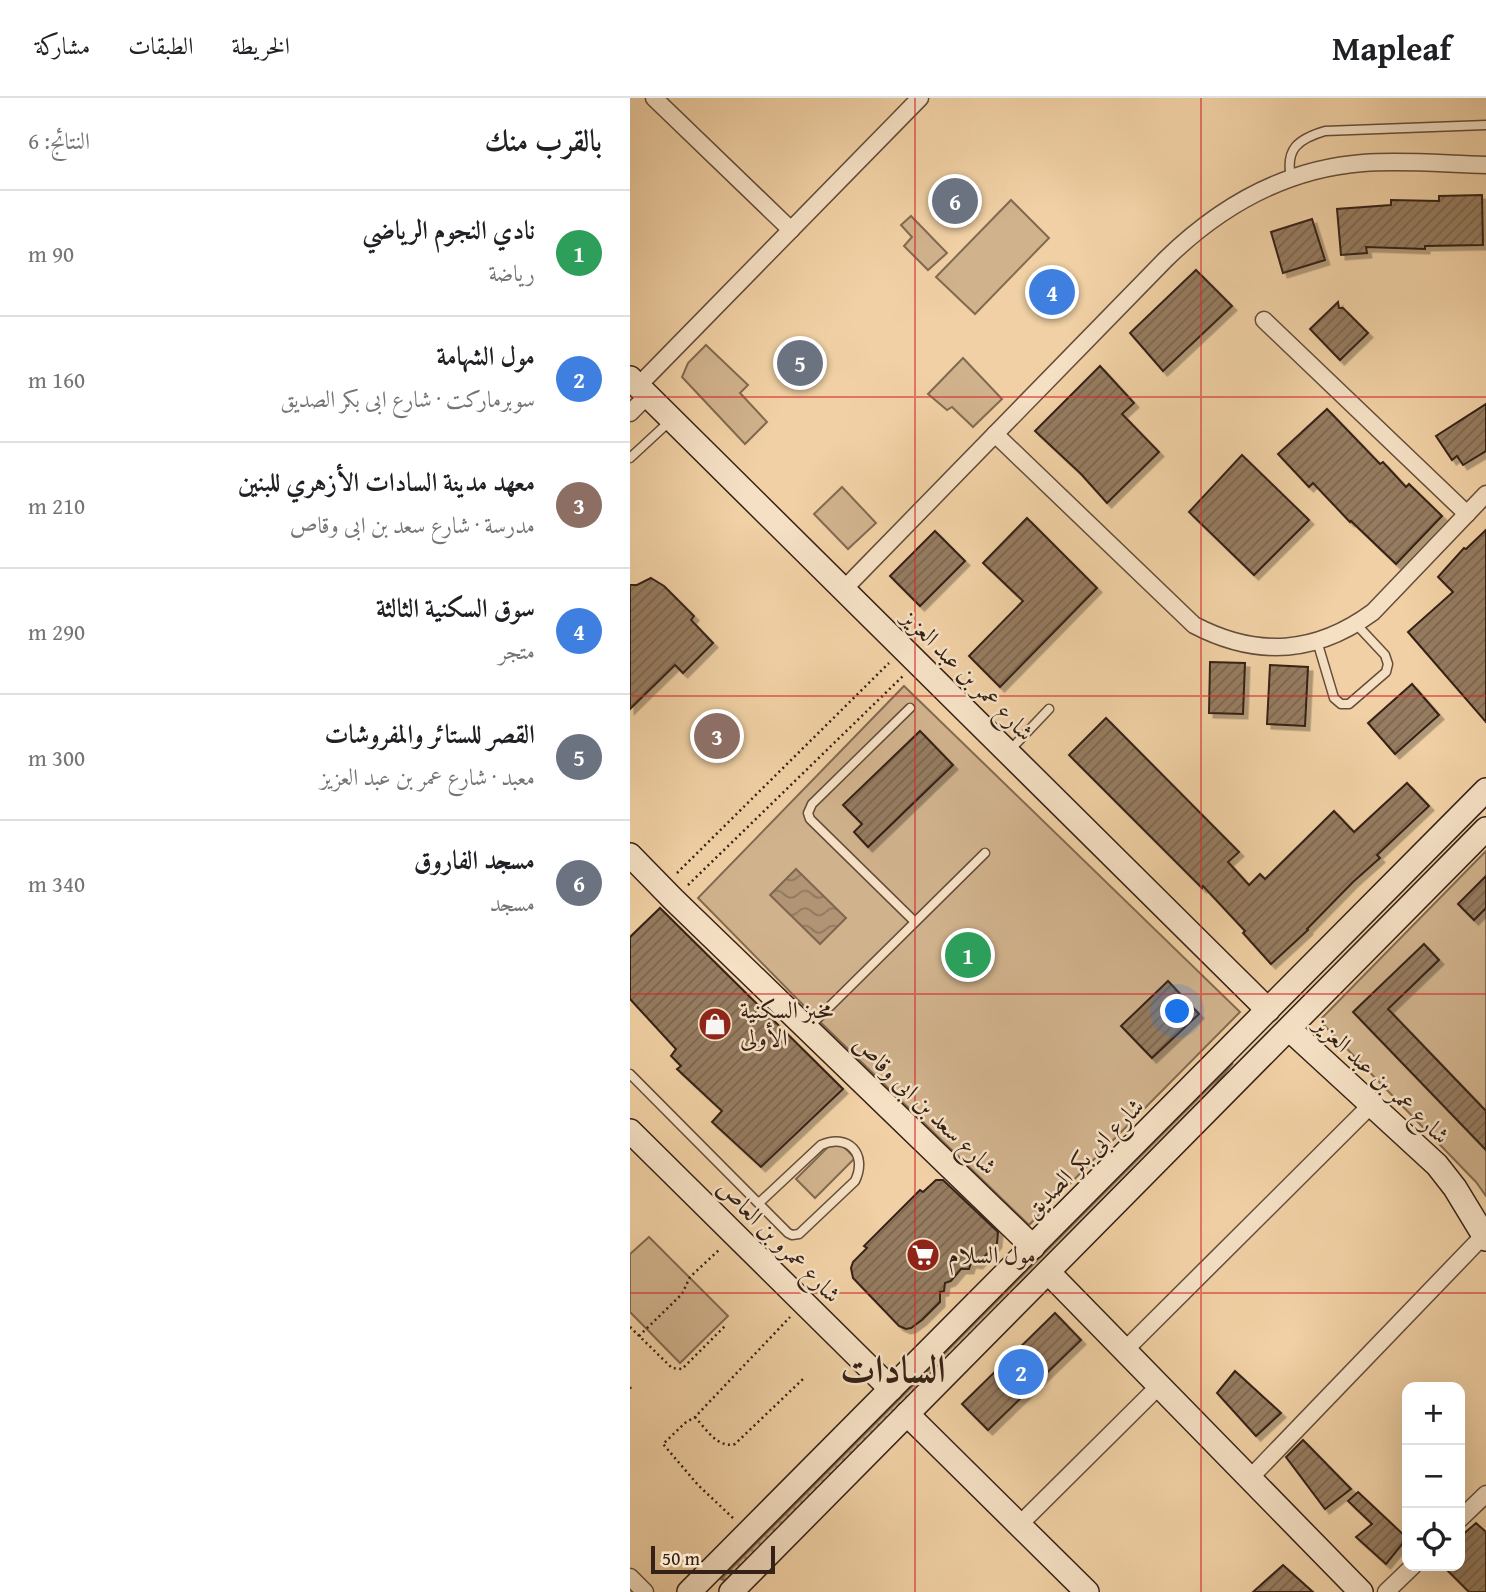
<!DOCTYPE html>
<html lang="ar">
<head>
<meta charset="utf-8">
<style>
	:root { --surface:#fff; --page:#f2f2f2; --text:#202124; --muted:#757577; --line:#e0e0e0; --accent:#8f2418 }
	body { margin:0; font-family:"Gentium Book Plus",Amiri,serif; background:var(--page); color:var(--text); direction:rtl }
	.controls { position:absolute; right:21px; bottom:21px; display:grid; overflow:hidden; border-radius:14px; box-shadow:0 7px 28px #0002 }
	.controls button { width:63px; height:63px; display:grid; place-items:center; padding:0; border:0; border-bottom:2px solid var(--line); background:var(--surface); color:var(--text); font:35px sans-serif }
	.scale { position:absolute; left:21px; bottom:18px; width:124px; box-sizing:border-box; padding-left:7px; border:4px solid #352116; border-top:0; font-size:19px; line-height:24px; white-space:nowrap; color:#352116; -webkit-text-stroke:5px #f5e0c4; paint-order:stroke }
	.you { position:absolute; left:548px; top:914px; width:24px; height:24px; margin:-18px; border:5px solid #fff; border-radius:50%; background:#1a73e8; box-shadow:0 0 0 10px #1a73e833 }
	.badge { display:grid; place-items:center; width:46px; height:46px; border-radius:50%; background:var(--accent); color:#fff; font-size:23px; font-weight:700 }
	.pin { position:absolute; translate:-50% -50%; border:4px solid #fff; box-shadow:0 2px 7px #0006 }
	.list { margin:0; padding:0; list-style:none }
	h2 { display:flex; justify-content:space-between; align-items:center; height:91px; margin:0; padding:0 28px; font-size:30px }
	h2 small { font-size:23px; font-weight:400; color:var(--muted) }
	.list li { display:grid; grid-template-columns:46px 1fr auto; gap:21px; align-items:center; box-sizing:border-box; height:126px; padding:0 28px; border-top:2px solid var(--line) }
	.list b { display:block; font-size:26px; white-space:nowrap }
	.list p { margin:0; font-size:23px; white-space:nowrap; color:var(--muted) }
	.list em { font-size:23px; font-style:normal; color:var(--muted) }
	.icon { flex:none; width:38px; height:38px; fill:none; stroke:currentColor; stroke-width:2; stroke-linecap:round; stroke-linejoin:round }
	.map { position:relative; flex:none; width:856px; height:1494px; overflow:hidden; direction:ltr }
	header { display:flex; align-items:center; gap:42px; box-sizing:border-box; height:98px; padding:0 35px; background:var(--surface); border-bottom:2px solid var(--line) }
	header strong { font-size:33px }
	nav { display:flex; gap:38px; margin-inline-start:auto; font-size:24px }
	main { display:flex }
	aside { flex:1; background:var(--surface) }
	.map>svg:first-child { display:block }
	.green { fill:#d0b28c; stroke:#826a51; stroke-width:2 }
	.garden { fill:url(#garden-dots); stroke:#826a51; stroke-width:2 }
	.water { fill:url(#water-waves); stroke:#7f664e; stroke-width:2 }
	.building { fill:url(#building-hatch); stroke:#352116; stroke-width:2; filter:url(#shadow) }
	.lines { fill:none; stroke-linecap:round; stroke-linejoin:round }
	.lane-casing { stroke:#644d3a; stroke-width:11 }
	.street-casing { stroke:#644d3a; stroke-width:19 }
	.secondary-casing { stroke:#352116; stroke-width:26 }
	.path { stroke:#352116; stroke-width:2.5; stroke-dasharray:2 3.5; stroke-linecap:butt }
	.lane { stroke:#f5e0c4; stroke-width:8 }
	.street { stroke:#f5e0c4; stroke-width:16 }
	.secondary { stroke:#f5e0c4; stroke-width:23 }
	.grid { fill:none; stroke:#d62828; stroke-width:2; stroke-opacity:0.55 }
	.labels { text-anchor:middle; stroke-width:5; stroke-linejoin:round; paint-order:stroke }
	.street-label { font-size:24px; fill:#352116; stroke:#f5e0c4 }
	.poi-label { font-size:24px; fill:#352116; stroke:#f5e0c4; text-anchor:start }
	.town-label { font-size:38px; font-weight:bold; fill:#352116; stroke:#f5e0c4 }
</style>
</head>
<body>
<header>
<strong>Mapleaf</strong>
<nav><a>الخريطة</a><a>الطبقات</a><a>مشاركة</a></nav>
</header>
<main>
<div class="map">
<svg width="856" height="1494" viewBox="0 0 856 1494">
	<defs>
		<pattern id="garden-dots" width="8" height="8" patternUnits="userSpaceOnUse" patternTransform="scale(1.75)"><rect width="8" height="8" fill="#d0b28c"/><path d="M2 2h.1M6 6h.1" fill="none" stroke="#aa9071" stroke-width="1.8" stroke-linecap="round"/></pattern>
		<pattern id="water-waves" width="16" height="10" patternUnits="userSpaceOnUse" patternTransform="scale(1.75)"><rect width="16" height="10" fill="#b09474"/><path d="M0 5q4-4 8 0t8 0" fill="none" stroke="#90785e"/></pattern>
		<pattern id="building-hatch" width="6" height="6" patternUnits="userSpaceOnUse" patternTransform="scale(1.75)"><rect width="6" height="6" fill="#967c60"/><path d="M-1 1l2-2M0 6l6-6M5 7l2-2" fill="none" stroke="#7b654e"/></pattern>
		<filter id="shadow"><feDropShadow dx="4.5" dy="4.5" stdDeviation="0" flood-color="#0004"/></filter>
	</defs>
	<rect width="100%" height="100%" fill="#f0d0a4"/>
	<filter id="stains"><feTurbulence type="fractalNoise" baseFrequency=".00286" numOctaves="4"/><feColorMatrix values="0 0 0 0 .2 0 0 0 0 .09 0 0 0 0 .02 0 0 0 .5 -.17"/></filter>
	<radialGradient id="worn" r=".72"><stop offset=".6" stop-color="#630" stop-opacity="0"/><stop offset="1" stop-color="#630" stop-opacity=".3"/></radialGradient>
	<g class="green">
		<path d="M 381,102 L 419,140 L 345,216 L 306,179 Z"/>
		<path d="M 281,118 L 317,155 L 298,172 L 274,148 L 282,139 L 271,127 Z"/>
		<path d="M 76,247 L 118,287 L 110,295 L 137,324 L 115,346 L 52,279 L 58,265 Z"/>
		<path d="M 333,260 L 372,301 L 343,329 L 322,309 L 317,312 L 298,296 Z"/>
		<path d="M 212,389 L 246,425 L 218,451 L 184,416 Z"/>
		<path d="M 274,588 L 610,914 L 399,1127 L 181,915 L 68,800 Z"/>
		<path d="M 856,753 L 856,1098 L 846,1084 L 692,925 L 692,920 Z"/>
		<path d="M 206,1041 L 225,1060 L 185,1100 L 166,1081 Z"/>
		<path d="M 19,1139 L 98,1218 L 50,1265 L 0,1214 L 0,1156 Z"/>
	</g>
	<path class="garden" d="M 603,965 L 565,1011 L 99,1484 L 91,1481 Z"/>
	<path class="water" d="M 166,771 L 216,820 L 190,846 L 140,797 Z"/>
	<g class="building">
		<path d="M 852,97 L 853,147 L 795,148 L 795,151 L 736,149 L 737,155 L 711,157 L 707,111 L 761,107 L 761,102 L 809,103 L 809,98 Z"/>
		<path d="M 682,121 L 695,162 L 653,175 L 641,134 Z"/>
		<path d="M 566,172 L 602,208 L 533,273 L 500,235 Z"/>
		<path d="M 708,204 L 709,210 L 713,210 L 738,235 L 710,262 L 680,231 Z"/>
		<path d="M 470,268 L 504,305 L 492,316 L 529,354 L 477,405 L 451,376 L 405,333 Z"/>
		<path d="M 856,306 L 856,353 L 833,367 L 827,358 L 822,362 L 806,338 Z"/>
		<path d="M 697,311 L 750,366 L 753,364 L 776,389 L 779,386 L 812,418 L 766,466 L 721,423 L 720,424 L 683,385 L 679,389 L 648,356 Z"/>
		<path d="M 612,357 L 679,422 L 624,477 L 559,414 Z"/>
		<path d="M 397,420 L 467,490 L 370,589 L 339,558 L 393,503 L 353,465 Z"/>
		<path d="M 856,432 L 856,624 L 778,534 L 823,494 L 808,479 L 834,450 L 836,451 Z"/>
		<path d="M 305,433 L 335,463 L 290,508 L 260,478 Z"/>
		<path d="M 21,480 L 34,488 L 64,518 L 61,522 L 83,545 L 53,575 L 45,567 L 0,611 L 0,487 L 7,487 Z"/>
		<path d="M 580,564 L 615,565 L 613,616 L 579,615 Z"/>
		<path d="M 640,567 L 678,569 L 675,628 L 637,626 Z"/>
		<path d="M 782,586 L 809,617 L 765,656 L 738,625 Z"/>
		<path d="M 476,620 L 609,754 L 598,764 L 619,787 L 630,776 L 635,781 L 704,713 L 724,734 L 777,685 L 799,708 L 747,757 L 750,760 L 723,784 L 677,831 L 678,832 L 641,866 L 613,835 L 615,833 L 573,788 L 572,790 L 439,657 Z"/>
		<path d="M 290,633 L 323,667 L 238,749 L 224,734 L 232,726 L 213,707 Z"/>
		<path d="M 856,778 L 856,810 L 844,822 L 828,806 Z"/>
		<path d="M 30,810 L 213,991 L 131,1069 L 82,1024 L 92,1013 L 47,971 L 51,968 L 41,958 L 46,951 L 0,901 L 0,839 Z"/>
		<path d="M 794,846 L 809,862 L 758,911 L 856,1013 L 856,1052 L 723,914 Z"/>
		<path d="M 538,883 L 569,916 L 522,960 L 491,928 Z"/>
		<path d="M 306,1082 L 313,1082 L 368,1134 L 367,1145 L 348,1166 L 341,1165 L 339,1171 L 331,1171 L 321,1183 L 315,1185 L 314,1193 L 310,1194 L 310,1204 L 292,1222 L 281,1230 L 276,1231 L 269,1228 L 223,1180 L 221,1170 L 223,1164 L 237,1150 L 234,1148 L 290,1092 L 293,1094 Z"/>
		<path d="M 425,1215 L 451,1242 L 358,1332 L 332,1306 Z"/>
		<path d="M 605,1273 L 651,1315 L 626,1338 L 587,1295 Z"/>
		<path d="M 673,1342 L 721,1391 L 695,1411 L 656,1359 Z"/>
		<path d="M 728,1394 L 777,1440 L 756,1466 L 726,1439 L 742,1426 L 718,1403 Z"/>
		<path d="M 846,1425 L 856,1434 L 856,1494 L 839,1494 L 813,1468 L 830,1468 L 830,1439 Z"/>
		<path d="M 653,1467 L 683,1494 L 623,1494 Z"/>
	</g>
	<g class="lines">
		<defs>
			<g id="lane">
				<path d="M 661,80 C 655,51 668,41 695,33 L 856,27"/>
				<path d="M 0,360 L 40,323"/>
				<path d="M 687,543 L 704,600 L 711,606 L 719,606 L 756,574 L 758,566 L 755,557 L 726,526"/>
				<path d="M 280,610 L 182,706 L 178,715 L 180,721 L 284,823"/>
				<path d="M 380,652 L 419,611"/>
				<path d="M 180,928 L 355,755"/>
				<path d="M 0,976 L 158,1135 L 162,1137 L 169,1136 L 225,1083 C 238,1056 218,1035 191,1047 L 129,1105"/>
			</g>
			<g id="street">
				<path d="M 24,0 L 161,132"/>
				<path d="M 634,222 L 837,416"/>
				<path d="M 8,288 L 290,0"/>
				<path d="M 0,315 L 18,297"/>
				<path d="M 365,336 L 564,527 C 627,560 686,556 743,514 L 856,396"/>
				<path d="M 214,491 L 535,162 C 589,109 655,71 733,65 C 773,62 815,66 856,67"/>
				<path d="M 495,1252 L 742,1006"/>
				<path d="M 620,1380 L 854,1137"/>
				<path d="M 830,1421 L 856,1396"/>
				<path d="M 389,1427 L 529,1288"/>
				<path d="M 0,1479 L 15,1494"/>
				<path d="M 756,1494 L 783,1468"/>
			</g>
			<g id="secondary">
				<path d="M 0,280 L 638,912"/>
				<path d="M 0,757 L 43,801 L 403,1149"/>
				<path d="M 659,931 L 807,1067 L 825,1090 L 856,1141"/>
				<path d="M 0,1033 L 261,1291"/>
				<path d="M 418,1174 L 731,1494"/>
				<path d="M 277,1316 L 457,1494"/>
				<path d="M 59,1494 L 856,692"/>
				<path d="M 101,1494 L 856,731"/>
			</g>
		</defs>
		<use href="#lane" class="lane-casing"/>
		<use href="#street" class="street-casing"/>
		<use href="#secondary" class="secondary-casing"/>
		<g class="path">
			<path d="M 47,775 L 259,565"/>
			<path d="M 58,787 L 274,577"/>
			<path d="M 0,1229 L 42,1270 L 52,1271 L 95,1228"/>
			<path d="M 9,1238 L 52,1196 L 60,1179 L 90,1151"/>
			<path d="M 0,1289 L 1,1291"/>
			<path d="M 65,1319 C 76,1331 88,1351 105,1346 L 173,1281"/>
			<path d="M 103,1420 L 68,1387 L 33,1346 L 55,1325 L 65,1319 L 160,1219"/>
		</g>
		<use href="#lane" class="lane"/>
		<use href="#street" class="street"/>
		<use href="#secondary" class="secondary"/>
	</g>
	<path class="grid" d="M 285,0 L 285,1494M 571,0 L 571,1494M 0,299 L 856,299M 0,598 L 856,598M 0,896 L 856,896M 0,1195 L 856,1195"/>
	<defs>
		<symbol id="shop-disc" viewBox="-11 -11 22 22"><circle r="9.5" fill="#8f2418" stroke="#f5e0c4"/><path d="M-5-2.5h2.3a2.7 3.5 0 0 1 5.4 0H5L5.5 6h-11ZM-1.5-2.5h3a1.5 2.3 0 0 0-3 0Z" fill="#fff"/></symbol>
		<symbol id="supermarket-disc" viewBox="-11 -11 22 22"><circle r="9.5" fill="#8f2418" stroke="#f5e0c4"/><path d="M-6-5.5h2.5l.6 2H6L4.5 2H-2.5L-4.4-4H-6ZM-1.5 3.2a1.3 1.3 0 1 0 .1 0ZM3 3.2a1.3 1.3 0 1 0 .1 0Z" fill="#fff"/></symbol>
	</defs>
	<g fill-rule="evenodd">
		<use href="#shop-disc" x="66" y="907" width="38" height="38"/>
		<use href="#supermarket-disc" x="274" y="1138" width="38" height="38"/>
	</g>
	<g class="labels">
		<g class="street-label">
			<text transform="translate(338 577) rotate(45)" y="8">شارع عمر بن عبد العزيز</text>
			<text transform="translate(752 982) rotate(43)" y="8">شارع عمر بن عبد العزيز</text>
			<text transform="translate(295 1007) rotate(44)" y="8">شارع سعد بن ابى وقاص</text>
			<text transform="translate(454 1060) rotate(-45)" y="8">شارع ابى بكر الصديق</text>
			<text transform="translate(149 1143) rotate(45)" y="8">شارع عمرو بن العاص</text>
		</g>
		<g class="poi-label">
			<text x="110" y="920">مخبز السكنية<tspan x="110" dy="28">الأولى</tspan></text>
			<text x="318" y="1165">مول السلام</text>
		</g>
		<g class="town-label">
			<text x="263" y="1284">السادات</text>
		</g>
	</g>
	<rect width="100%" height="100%" filter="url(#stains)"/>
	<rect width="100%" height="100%" fill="url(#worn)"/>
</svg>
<div class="controls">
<button>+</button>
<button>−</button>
<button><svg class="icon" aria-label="locate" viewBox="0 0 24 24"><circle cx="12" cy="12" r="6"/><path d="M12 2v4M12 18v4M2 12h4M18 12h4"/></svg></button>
</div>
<div class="scale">50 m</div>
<div class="you"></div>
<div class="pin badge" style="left:338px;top:857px;background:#2e9e5b">1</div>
<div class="pin badge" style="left:391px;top:1274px;background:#3f7fe0">2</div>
<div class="pin badge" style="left:87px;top:638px;background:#8d6e63">3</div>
<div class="pin badge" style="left:422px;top:194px;background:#3f7fe0">4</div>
<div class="pin badge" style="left:170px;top:265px;background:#6b7280">5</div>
<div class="pin badge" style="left:325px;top:103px;background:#6b7280">6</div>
</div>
<aside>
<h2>بالقرب منك<small>النتائج: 6</small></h2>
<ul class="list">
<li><span class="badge" style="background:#2e9e5b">1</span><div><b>نادي النجوم الرياضي</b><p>رياضة</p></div><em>90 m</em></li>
<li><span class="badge" style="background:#3f7fe0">2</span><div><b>مول الشهامة</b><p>سوبرماركت · شارع ابى بكر الصديق</p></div><em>160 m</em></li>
<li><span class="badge" style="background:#8d6e63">3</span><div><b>معهد مدينة السادات الأزهري للبنين</b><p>مدرسة · شارع سعد بن ابى وقاص</p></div><em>210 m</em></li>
<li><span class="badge" style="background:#3f7fe0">4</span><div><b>سوق السكنية الثالثة</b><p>متجر</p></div><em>290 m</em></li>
<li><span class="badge" style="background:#6b7280">5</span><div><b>القصر للستائر والمفروشات</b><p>معبد · شارع عمر بن عبد العزيز</p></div><em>300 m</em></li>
<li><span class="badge" style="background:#6b7280">6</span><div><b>مسجد الفاروق</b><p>مسجد</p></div><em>340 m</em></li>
</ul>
</aside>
</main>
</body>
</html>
